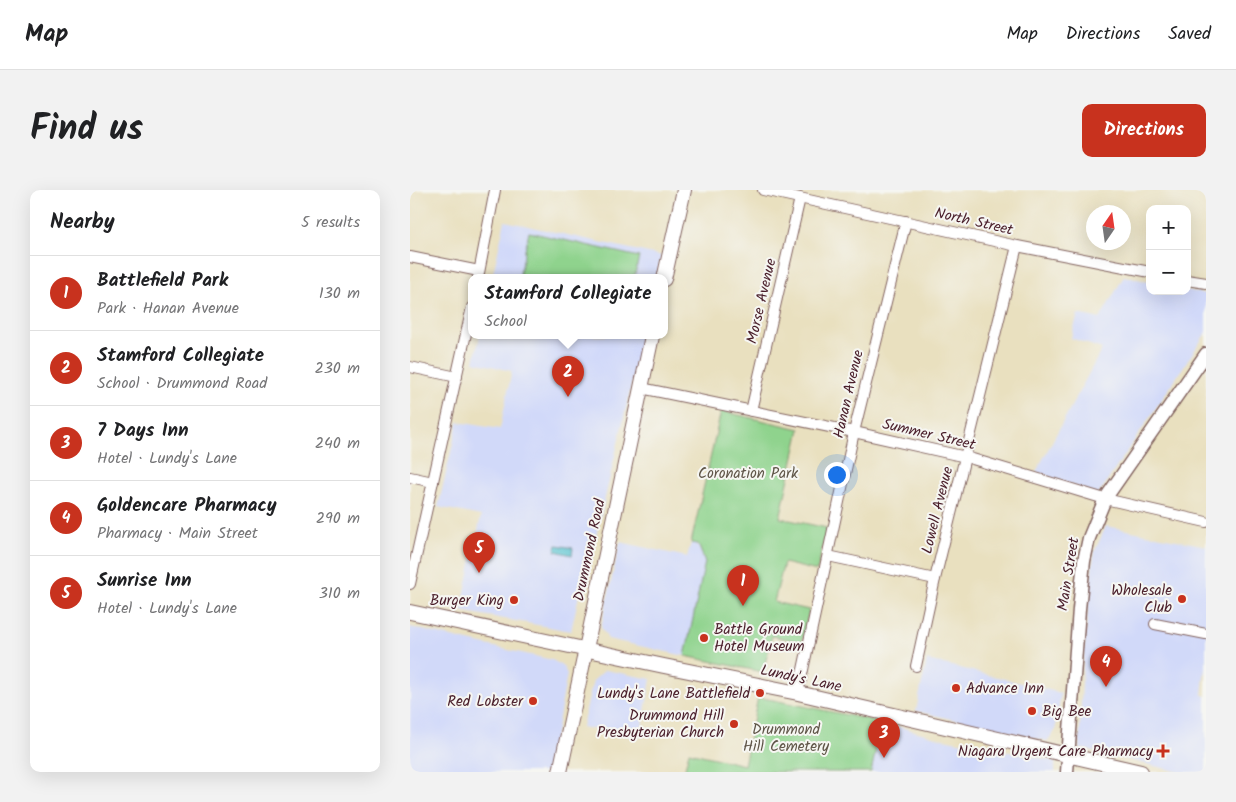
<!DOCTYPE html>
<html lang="en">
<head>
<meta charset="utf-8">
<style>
	:root { --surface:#fff; --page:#f2f2f2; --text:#202124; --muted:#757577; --line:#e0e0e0; --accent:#c8321e }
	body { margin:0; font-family:Kalam,sans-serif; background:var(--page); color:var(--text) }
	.controls { position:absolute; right:15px; top:15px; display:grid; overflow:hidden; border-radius:10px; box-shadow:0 5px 20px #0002 }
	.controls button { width:45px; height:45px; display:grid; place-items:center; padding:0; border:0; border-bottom:1px solid var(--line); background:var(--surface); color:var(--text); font:25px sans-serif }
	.compass { position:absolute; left:676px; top:15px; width:45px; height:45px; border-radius:50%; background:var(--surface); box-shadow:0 5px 20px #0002; rotate:13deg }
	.you { position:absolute; left:426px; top:284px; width:18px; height:18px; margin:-12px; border:4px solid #fff; border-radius:50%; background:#1a73e8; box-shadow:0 0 0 8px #1a73e833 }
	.badge { display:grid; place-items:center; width:32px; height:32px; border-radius:50%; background:var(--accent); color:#fff; font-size:16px; font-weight:700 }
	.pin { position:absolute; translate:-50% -41px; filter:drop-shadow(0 1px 2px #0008) }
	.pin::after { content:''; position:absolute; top:26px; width:18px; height:15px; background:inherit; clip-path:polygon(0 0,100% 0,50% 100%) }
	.popup { position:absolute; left:58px; top:84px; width:200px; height:65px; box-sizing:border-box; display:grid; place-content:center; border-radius:10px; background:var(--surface); filter:drop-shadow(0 1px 4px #0005); font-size:16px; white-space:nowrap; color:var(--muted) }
	.popup b { font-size:19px; color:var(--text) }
	.popup::after { content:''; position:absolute; left:50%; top:100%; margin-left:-10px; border:10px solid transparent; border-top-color:var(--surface) }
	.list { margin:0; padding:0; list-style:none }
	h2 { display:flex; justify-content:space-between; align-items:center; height:65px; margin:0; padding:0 20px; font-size:21px }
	h2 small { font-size:16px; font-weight:400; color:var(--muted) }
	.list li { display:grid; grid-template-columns:32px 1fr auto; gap:15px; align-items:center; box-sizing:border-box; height:75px; padding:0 20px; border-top:1px solid var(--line) }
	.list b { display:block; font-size:19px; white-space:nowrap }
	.list p { margin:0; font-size:16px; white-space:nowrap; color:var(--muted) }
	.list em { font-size:16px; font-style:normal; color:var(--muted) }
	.map { position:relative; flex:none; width:796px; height:582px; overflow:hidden; border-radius:10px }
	header { display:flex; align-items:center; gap:30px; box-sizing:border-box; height:70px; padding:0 25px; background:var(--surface); border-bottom:1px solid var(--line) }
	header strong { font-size:24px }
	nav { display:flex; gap:28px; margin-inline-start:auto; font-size:18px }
	.intro { display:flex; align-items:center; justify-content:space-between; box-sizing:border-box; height:120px; padding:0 30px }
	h1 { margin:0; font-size:35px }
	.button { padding:12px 22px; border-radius:10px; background:var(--accent); color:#fff; font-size:18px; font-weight:700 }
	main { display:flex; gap:30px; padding:0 30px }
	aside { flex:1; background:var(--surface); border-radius:10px; box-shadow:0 5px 20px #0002 }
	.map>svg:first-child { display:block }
	.built { fill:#d1d9f9 }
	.green { fill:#8fd38d; stroke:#6c795c }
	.water { fill:#57c3d0; stroke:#50717e }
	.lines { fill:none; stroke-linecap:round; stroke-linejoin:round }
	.minor-casing { stroke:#82635f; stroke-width:12 }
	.tertiary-casing { stroke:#82635f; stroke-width:15 }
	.secondary-casing { stroke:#82635f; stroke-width:16 }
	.minor { stroke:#fff; stroke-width:10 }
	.tertiary { stroke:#fff; stroke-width:12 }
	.secondary { stroke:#fff; stroke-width:14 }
	.poi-dot { fill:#c8321e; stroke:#f6f6f2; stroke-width:2 }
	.labels { text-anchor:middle; stroke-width:4; stroke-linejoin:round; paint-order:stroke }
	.street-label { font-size:15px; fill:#4a1f2b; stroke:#f6f6f2 }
	.park-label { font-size:15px; fill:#5f5548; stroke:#f6f6f2 }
	.poi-label { font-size:15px; fill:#4a1f2b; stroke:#f6f6f2; text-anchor:end }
</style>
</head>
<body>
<header>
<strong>Map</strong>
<nav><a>Map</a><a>Directions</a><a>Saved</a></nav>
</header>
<div class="intro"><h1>Find us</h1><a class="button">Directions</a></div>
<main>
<aside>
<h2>Nearby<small>5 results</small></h2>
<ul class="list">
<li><span class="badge">1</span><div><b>Battlefield Park</b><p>Park · Hanan Avenue</p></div><em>130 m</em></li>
<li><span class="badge">2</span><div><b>Stamford Collegiate</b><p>School · Drummond Road</p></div><em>230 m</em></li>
<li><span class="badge">3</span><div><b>7 Days Inn</b><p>Hotel · Lundy's Lane</p></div><em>240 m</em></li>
<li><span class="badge">4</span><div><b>Goldencare Pharmacy</b><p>Pharmacy · Main Street</p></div><em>290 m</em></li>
<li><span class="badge">5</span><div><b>Sunrise Inn</b><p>Hotel · Lundy's Lane</p></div><em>310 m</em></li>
</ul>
</aside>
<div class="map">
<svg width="796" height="582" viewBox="0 0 796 582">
	<rect width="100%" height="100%" fill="#f6f6f2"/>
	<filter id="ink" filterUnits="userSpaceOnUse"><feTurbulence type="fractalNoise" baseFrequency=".02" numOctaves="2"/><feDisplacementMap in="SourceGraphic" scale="10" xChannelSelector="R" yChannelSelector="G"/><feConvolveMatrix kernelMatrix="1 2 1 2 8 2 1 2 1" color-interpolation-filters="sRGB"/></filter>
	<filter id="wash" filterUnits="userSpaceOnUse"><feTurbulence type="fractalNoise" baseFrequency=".0096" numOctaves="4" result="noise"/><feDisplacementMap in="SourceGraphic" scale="20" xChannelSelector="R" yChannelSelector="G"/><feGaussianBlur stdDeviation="1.12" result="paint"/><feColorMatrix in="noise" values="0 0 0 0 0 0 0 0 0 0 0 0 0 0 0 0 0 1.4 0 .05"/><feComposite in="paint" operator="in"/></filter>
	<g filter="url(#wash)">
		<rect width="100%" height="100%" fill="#e9e0bf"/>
		<g class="built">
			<path d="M 95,31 L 252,66 L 247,88 L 82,88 Z"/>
			<path d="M 714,86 L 740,92 L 740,101 L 777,101 L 777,100 L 796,104 L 796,143 L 688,305 L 626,282 L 692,159 L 661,148 L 668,124 L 690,129 Z"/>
			<path d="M 70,146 L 233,146 L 183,359 L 175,378 L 161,441 L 51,421 L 71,326 L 28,317 L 48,232 L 90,239 L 102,181 L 64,172 Z"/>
			<path d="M 696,336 L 796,356 L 796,468 L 792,505 L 796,506 L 796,582 L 770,582 L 669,558 L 673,472 L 679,407 L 684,363 Z"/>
			<path d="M 210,352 L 277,367 L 281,353 L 287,354 L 295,372 L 275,466 L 198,449 L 191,437 Z"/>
			<path d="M 0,437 L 54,450 L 142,470 L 153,476 L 157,484 L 139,582 L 15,582 L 0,579 Z"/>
			<path d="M 517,470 L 651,503 L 645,541 L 637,551 L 506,521 Z"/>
			<path d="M 195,480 L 241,489 L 230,548 L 172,537 L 183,491 Z"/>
			<path d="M 472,532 L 533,549 L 645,571 L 645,582 L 461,582 Z"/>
		</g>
		<g class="green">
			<path d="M 119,42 L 229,67 L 224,88 L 109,88 Z"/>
			<path d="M 311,221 L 390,239 L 370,328 L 417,338 L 407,381 L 374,373 L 364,412 L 399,420 L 392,452 L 362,446 L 353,482 L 275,466 L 295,372 L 288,354 L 281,353 Z"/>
			<path d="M 348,507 L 472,532 L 461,582 L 274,582 L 279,562 L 334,575 Z"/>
		</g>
		<path class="water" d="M 147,355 L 163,358 L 162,365 L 145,361 Z"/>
	</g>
	<g filter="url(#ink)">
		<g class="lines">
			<defs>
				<g id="minor">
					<path d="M 353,0 L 607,56 L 740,82"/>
					<path d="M 0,67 L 69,81"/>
					<path d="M 68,88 L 85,0"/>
					<path d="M 777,90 L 796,93"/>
					<path d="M 0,177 L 47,187"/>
					<path d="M 231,198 L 444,242 L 556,267 L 695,309 L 796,332"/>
					<path d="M 341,221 L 390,8"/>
					<path d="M 0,287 L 23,292"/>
					<path d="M 418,366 L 525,389"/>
					<path d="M 0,394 L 62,117"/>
					<path d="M 745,434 L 796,444"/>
					<path d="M 506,476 L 525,389 L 607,56"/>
					<path d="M 388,503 L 444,242 L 496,31"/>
				</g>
				<path id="tertiary" d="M 657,582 L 669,419 L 674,371 L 679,348 L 695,309 L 796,164"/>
				<g id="secondary">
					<path d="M 254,89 L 274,0"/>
					<path d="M 0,422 L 254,476 L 388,503 L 731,582"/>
					<path d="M 150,582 L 242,146"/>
				</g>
			</defs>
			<use href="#minor" class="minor-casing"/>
			<use href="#tertiary" class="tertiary-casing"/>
			<use href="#secondary" class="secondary-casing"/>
			<use href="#minor" class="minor"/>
			<use href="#tertiary" class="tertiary"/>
			<use href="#secondary" class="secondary"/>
		</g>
	</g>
	<g class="poi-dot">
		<circle cx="772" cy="409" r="5"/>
		<circle cx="104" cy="410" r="5"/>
		<circle cx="294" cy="448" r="5"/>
		<circle cx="546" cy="498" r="5"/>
		<circle cx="350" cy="503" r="5"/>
		<circle cx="123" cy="511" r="5"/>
		<circle cx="622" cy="521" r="5"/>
		<circle cx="324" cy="534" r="5"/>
		<path d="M750.5 553.5h5v5h5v5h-5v5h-5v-5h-5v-5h5z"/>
	</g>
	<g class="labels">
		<g class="street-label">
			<text transform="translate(564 31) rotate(13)" y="5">North Street</text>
			<text transform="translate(351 111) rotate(-77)" y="5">Morse Avenue</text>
			<text transform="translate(438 204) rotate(-77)" y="5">Hanan Avenue</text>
			<text transform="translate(519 244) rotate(13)" y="5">Summer Street</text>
			<text transform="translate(527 320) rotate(-76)" y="5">Lowell Avenue</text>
			<text transform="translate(179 360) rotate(-78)" y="5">Drummond Road</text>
			<text transform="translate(658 384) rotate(-81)" y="5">Main Street</text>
			<text transform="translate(391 488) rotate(12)" y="5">Lundy's Lane</text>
		</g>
		<g class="park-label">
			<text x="338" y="288">Coronation Park</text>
			<text x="376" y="544">Drummond<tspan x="376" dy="17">Hill Cemetery</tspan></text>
		</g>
		<g class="poi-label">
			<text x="762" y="405">Wholesale<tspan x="762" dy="17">Club</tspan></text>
			<text x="94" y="415">Burger King</text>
			<text x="304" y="444" text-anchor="start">Battle Ground<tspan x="304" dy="17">Hotel Museum</tspan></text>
			<text x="556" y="503" text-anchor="start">Advance Inn</text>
			<text x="340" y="508">Lundy's Lane Battlefield</text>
			<text x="113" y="516">Red Lobster</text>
			<text x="632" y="526" text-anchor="start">Big Bee</text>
			<text x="314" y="530">Drummond Hill<tspan x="314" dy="17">Presbyterian Church</tspan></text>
			<text x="743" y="566">Niagara Urgent Care Pharmacy</text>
		</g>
	</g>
</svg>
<div class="controls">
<button>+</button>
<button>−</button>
</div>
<svg class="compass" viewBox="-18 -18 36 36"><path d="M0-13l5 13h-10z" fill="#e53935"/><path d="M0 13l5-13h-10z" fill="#757577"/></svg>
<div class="you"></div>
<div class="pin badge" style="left:333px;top:416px">1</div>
<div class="pin badge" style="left:158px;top:207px">2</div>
<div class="popup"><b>Stamford Collegiate</b>School</div>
<div class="pin badge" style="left:474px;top:568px">3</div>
<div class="pin badge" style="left:696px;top:497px">4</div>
<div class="pin badge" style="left:69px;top:383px">5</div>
</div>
</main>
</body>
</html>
